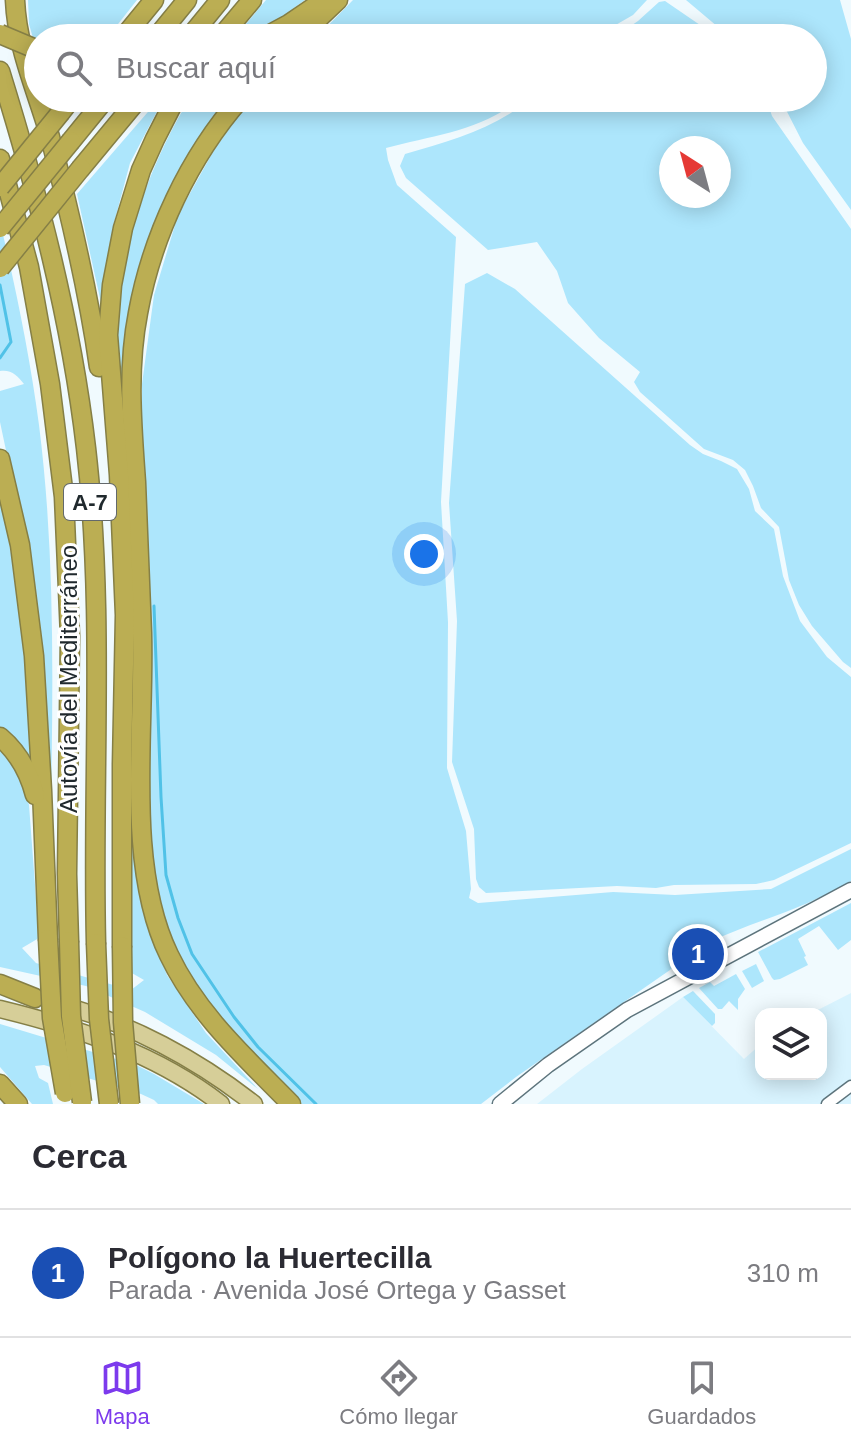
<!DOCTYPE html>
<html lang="es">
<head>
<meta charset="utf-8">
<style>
	:root { --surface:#fff; --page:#f2f2f3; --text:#2b2b33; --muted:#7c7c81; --line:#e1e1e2; --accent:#7c3aed }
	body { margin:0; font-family:Helvetica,sans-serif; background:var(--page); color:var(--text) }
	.controls { position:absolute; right:24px; bottom:24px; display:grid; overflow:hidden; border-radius:16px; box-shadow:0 4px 20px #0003 }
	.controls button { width:72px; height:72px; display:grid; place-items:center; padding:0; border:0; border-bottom:2px solid var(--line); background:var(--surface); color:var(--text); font:40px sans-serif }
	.compass { position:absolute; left:659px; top:136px; width:72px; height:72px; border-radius:50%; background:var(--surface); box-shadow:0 4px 20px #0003; rotate:324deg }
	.you { position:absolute; left:424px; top:554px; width:28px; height:28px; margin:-20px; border:6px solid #fff; border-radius:50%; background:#1a73e8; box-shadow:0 0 0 12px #1a73e833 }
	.badge { display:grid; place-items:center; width:52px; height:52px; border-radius:50%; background:var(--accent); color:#fff; font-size:26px; font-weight:700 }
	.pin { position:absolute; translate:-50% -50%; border:4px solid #fff; box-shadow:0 2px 8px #0006 }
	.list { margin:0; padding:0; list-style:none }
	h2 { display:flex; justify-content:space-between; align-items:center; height:104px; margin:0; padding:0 32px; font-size:34px }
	h2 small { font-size:26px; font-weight:400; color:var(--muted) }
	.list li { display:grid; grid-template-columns:52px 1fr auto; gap:24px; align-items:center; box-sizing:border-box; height:128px; padding:0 32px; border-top:2px solid var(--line) }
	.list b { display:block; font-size:30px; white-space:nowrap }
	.list p { margin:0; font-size:26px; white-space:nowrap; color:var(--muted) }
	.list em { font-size:26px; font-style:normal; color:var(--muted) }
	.icon { flex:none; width:44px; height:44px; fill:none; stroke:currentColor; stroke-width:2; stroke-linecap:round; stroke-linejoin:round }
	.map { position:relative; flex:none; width:851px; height:1104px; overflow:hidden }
	.search { position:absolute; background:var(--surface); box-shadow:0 4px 20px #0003; left:24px; right:24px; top:24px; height:88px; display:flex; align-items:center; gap:20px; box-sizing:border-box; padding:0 28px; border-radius:44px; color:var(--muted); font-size:30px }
	.sheet { height:232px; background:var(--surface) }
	nav { display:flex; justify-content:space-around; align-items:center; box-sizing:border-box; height:112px; border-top:2px solid var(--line); background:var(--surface); font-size:22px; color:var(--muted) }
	nav a { display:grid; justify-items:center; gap:4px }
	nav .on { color:var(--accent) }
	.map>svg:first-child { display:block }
	.built { fill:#d8f3fe }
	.green { fill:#ade6fc; fill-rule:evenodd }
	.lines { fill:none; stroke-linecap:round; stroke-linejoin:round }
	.stream { stroke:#50c2e7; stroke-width:3 }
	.minor-casing { stroke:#5d747c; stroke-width:13 }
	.secondary-casing { stroke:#5d747c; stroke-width:17 }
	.primary-casing { stroke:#857f46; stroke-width:19 }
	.motorway-casing { stroke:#857f46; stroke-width:21 }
	.minor { stroke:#fff; stroke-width:10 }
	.secondary { stroke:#fff; stroke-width:14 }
	.primary { stroke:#d6ce98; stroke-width:16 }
	.motorway { stroke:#bbae53; stroke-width:18 }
	.motorway-bridge-casing { stroke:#857f46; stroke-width:21; stroke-linecap:butt }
	.motorway-bridge { stroke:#bbae53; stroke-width:18 }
	.labels { text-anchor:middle; stroke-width:6; stroke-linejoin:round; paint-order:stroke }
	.shield { fill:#fff; stroke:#63696c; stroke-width:2 }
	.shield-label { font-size:22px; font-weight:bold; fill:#20292d }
	.street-label { font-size:24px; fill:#20292d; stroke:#fff }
</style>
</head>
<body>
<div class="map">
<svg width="851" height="1104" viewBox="0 0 851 1104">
	<rect width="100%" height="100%" fill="#f0fafe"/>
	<path class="built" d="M 851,993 L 851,1104 L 537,1104 L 582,1069 L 683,997 L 744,1059 L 761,1044 L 761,1074 L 821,1074 L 821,1014 L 810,1014 Z"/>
	<g class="green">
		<path d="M 28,0 L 137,0 L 107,38 L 38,38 L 38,56 L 29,24 Z"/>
		<path d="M 266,0 L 305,0 L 294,8 L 293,15 L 255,38 L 234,38 Z"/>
		<path d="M 353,0 L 647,0 L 633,15 L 593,38 L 316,38 Z"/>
		<path d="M 686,0 L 840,0 L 851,39 L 851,210 L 803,143 L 780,98 L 813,98 L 813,38 L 736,38 L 718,27 Z"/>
		<path d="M 665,1 L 719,38 L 613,38 L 638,21 L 659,2 Z"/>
		<path d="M 160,98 L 164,98 L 130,163 L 113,227 L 103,312 L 77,194 Z"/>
		<path d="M 190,98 L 229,98 L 209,122 L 178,174 L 159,215 L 124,431 C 121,407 116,381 116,357 C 115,267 143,174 190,98 Z"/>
		<path d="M 251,98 L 521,98 C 482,131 433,135 386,148 L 388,160 L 397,185 L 456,237 L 441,502 L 448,622 L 447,768 L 466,831 L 471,889 L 469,898 L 478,903 L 613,892 L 675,895 L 771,889 L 851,849 L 851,881 C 838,888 825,895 812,901 C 772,920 697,938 670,970 L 516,1077 L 481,1104 L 302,1104 L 291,1096 L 230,1032 L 195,988 L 172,948 L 153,881 L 149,786 L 151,659 L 142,433 L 142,384 L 154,295 L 178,215 L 214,150 Z"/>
		<path d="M 531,98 L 766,98 L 772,116 L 851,229 L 851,668 L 843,662 L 812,626 L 799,605 L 789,580 L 779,527 L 761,508 L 753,486 L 745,470 L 733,460 L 704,449 L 640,392 L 634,382 L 640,372 L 599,338 L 568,303 L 557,271 L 537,242 L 488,250 L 406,178 L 400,166 L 405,154 C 450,141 495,129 531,98 ZM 671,148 L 719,148 L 719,196 L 671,196 Z"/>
		<path d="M 0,222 C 16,289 30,357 39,425 C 55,551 53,679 51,806 L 25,540 L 0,422 L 0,391 L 24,384 C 18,376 11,369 0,371 Z"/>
		<path d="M 487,273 L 515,289 L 690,445 L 703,454 L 721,461 L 737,469 L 749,489 L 755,511 L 774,529 L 783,576 L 800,621 L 827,657 L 851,677 L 851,843 L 774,880 L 756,884 L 674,885 L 656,888 L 617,886 L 486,893 L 479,887 L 476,879 L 474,829 L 452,762 L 457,621 L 449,503 L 465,284 Z"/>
		<path d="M 0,494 C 18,582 30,672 31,762 L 0,730 Z"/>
		<path d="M 0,749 L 4,751 L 21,777 L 29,805 L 39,938 L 22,948 L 36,963 L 131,990 L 144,980 L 130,972 L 128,947 L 133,800 L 135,860 L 146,919 L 167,975 L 206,1033 L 258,1089 L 216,1055 L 145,1012 L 86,986 L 0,967 Z"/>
		<path d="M 851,903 L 851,940 L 838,950 L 819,926 L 798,939 L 806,956 L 804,957 L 808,965 L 780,979 L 774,980 L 772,978 L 758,952 Z"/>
		<path d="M 756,964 L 764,981 L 752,988 L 742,971 Z"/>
		<path d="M 736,974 L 745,989 L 738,999 L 738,1010 L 729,1001 L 722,1009 L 718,1009 L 699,988 L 710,982 L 714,986 Z"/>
		<path d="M 693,991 L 715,1014 L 715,1023 L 712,1026 L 683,997 Z"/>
		<path d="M 0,1024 L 136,1065 L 154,1074 L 204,1104 L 158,1104 L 154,1100 L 141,1094 L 44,1065 L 35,1066 L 39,1078 L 48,1083 L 53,1104 L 32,1104 L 0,1067 Z"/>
	</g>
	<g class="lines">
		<g class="stream">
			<path d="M 0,285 L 11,342 L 0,358"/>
			<path d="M 154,606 L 161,797 L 166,875 L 178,918 L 192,954 L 234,1017 L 258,1047 L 316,1104"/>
		</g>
		<defs>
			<path id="minor" d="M 827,1104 L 851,1086"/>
			<path id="secondary" d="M 500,1104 L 548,1065 L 627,1010 L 851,890"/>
			<g id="primary">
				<path d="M 61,1005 C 130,1023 198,1060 254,1104"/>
				<path d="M 0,1009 C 78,1028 157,1054 221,1104"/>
			</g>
			<g id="motorway">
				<path d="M 15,0 C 17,49 37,91 50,137 C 70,213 88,289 99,367"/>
				<path d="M 123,38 L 154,0"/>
				<path d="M 156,38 L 187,0"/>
				<path d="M 189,38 L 220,0"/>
				<path d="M 220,38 L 252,0"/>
				<path d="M 263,38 L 289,24 L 324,0"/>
				<path d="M 298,38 L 338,0"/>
				<path d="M 0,71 C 38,194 71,319 86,448 C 105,612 92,778 96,943"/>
				<path d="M 241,98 C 189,157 152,236 138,313 C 127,369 132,426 136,482 C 138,532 140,583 142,633 C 145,732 125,865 169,955 C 197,1014 246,1058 291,1104"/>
				<path d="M 61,112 L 72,98"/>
				<path d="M 71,141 L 106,98"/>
				<path d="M 0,159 L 29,267 L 50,384 L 64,497 L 70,636 L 67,874 L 69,941"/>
				<path d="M 81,168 L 139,98"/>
				<path d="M 0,459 L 20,545 L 34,656 L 42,790 L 48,939"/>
				<path d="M 0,737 C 19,753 29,772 35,795"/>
				<path d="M 122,946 L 122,764 L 125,615 L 119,475 L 108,335 L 112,285 L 123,228 L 141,170 L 155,139 L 176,98"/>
				<path d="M 0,984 L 35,998"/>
				<path d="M 0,1084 L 18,1104"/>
			</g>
		</defs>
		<use href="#minor" class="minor-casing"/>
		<use href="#secondary" class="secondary-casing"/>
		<use href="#primary" class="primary-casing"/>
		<use href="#motorway" class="motorway-casing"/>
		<use href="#minor" class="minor"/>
		<use href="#secondary" class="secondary"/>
		<use href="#primary" class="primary"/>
		<use href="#motorway" class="motorway"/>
		<defs>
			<g id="motorway-bridge">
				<path d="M 0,34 L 38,50"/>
				<path d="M 0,187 L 61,112"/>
				<path d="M 0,228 L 71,141"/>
				<path d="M 0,268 L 81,168"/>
				<path d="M 48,939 L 52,1018 L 65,1093"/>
				<path d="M 69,941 L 71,1016 L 82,1102"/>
				<path d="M 96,943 L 99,1019 L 109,1104"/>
				<path d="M 122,946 L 123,1022 L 130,1104"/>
			</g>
		</defs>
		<use href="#motorway-bridge" class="motorway-bridge-casing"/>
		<use href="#motorway-bridge" class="motorway-bridge"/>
	</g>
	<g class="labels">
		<rect class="shield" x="64" y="484" width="52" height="36" rx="6"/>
		<g class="shield-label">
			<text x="90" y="510">A-7</text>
		</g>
		<g class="street-label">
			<text transform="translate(69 679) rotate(-90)" y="8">Autovía del Mediterráneo</text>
		</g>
	</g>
</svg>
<div class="controls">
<button><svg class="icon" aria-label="layers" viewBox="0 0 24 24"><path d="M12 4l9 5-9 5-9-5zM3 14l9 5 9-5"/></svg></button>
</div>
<svg class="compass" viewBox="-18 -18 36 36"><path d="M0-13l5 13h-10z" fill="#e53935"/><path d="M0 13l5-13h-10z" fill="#7c7c81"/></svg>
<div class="you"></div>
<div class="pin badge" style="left:698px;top:954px;background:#1a4fb4">1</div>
<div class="search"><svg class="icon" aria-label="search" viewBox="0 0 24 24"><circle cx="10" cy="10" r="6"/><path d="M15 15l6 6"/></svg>Buscar aquí</div>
</div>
<section class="sheet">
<h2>Cerca<small></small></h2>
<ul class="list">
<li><span class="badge" style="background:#1a4fb4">1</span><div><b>Polígono la Huertecilla</b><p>Parada · Avenida José Ortega y Gasset</p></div><em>310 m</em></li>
</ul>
</section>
<nav>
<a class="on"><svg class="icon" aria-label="map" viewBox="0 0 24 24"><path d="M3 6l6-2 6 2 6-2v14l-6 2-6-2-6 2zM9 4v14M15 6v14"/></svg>Mapa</a>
<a><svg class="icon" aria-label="directions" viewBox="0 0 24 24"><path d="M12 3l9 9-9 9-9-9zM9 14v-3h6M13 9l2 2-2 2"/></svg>Cómo llegar</a>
<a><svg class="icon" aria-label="saved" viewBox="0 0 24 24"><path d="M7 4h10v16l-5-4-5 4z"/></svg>Guardados</a>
</nav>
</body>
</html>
